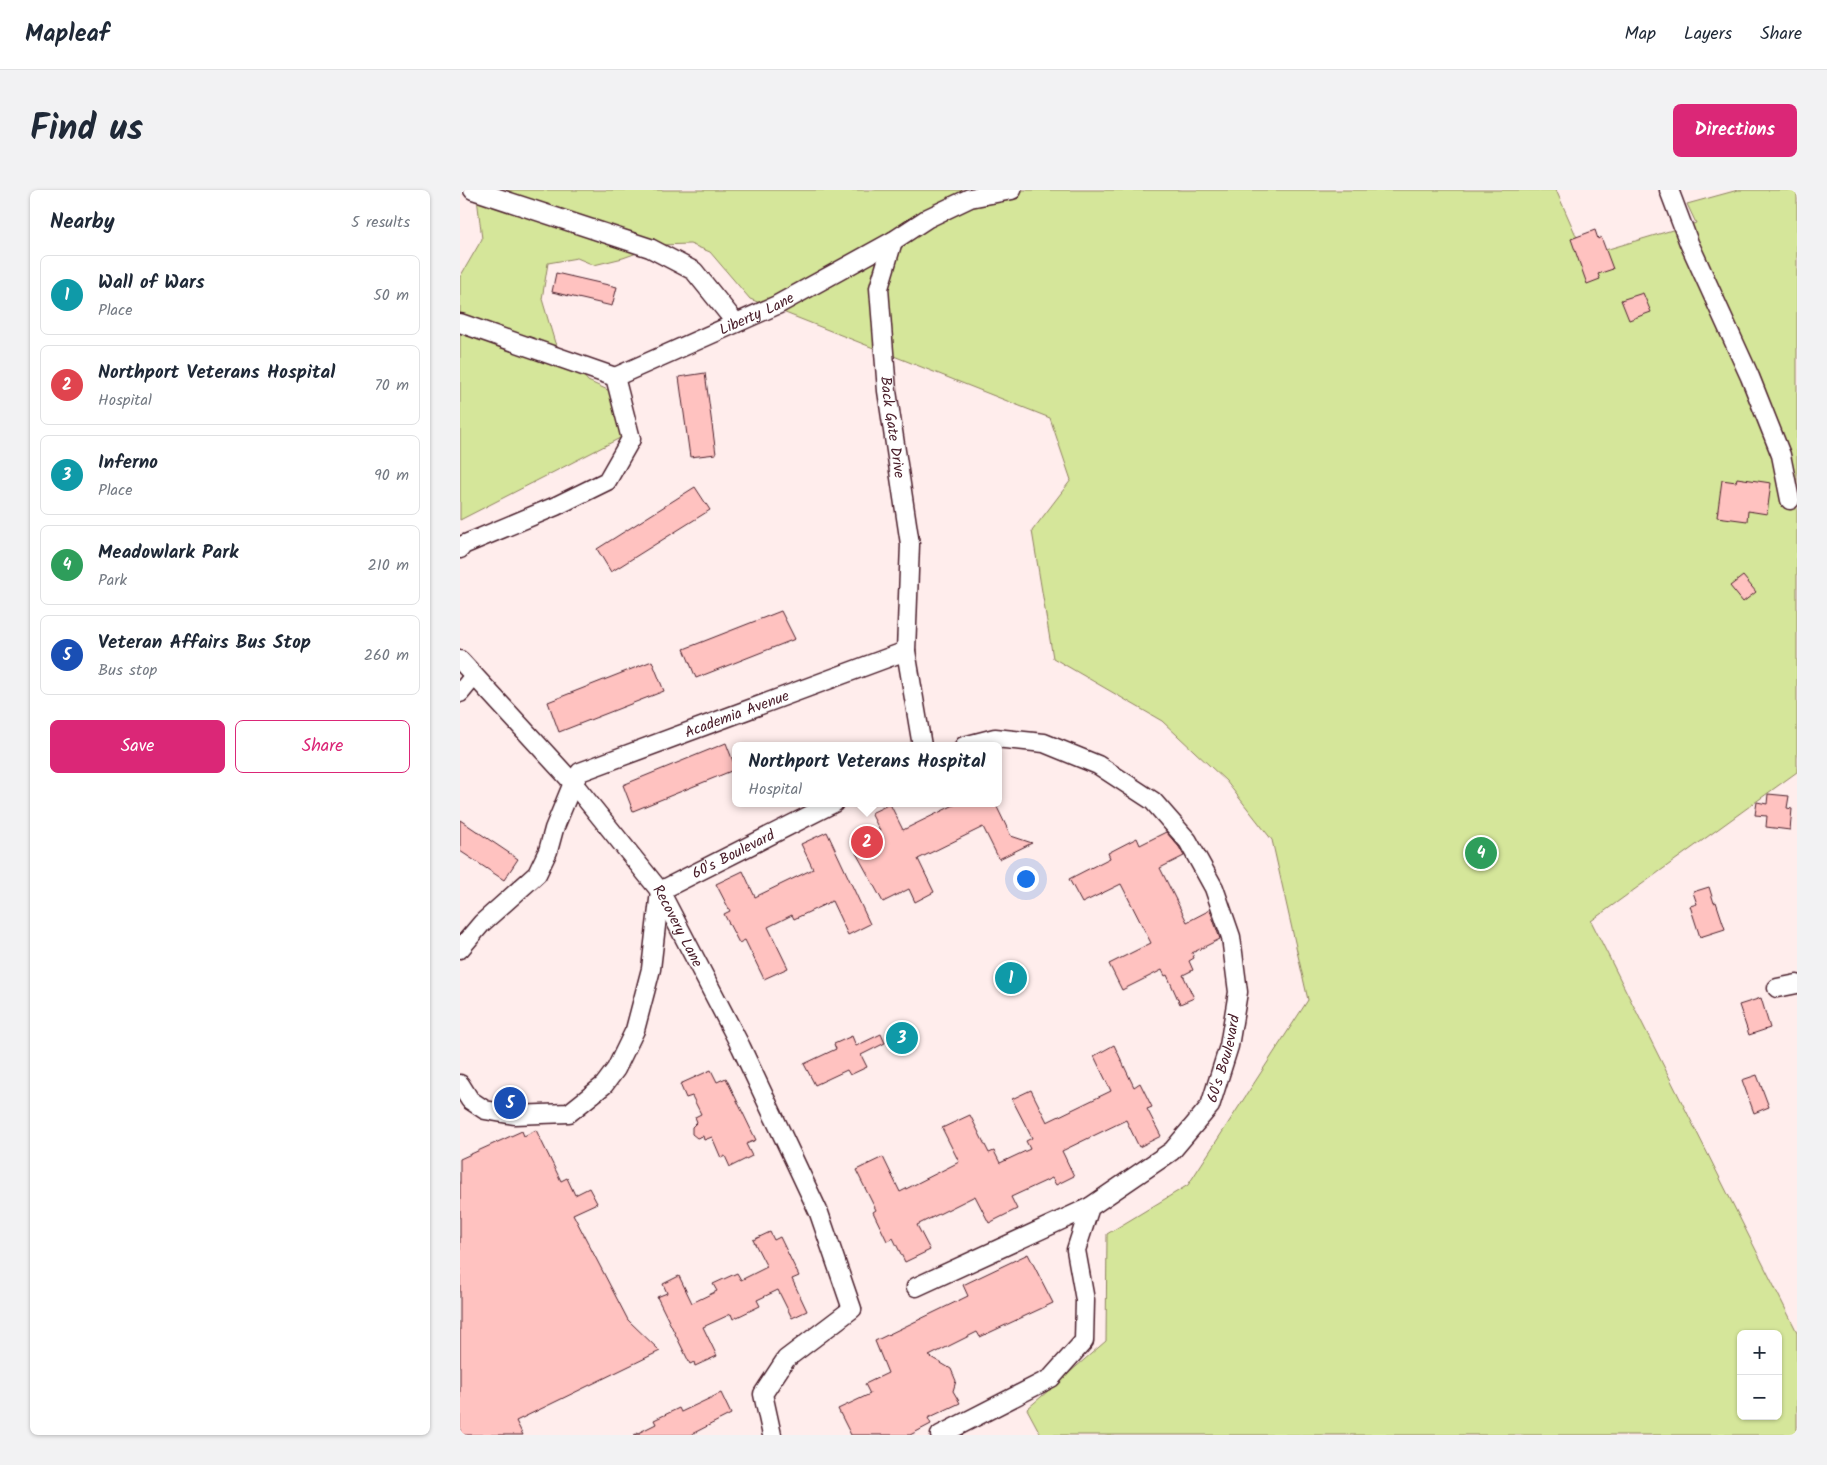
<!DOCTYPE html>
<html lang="en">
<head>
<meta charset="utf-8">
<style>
	:root { --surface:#fff; --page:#f2f2f3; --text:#1f2937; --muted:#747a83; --line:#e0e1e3; --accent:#db2777 }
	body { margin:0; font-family:Kalam,sans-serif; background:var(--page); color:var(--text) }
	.controls { position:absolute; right:15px; bottom:15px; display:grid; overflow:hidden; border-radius:8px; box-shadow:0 1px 4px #0004 }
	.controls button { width:45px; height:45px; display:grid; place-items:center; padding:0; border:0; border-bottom:1px solid var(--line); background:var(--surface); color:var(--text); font:25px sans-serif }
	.you { position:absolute; left:565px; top:688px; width:18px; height:18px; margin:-12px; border:4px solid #fff; border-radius:50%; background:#1a73e8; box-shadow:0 0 0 8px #1a73e833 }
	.badge { display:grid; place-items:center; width:32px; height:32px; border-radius:50%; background:var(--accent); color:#fff; font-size:16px; font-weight:700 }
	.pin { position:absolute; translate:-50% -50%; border:2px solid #fff; box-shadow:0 1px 5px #0006 }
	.popup { position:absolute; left:272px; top:552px; width:270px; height:65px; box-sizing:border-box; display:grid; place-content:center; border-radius:8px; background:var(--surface); filter:drop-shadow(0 1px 4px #0005); font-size:16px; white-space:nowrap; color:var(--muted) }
	.popup b { font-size:19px; color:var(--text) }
	.popup::after { content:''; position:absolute; left:50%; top:100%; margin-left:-10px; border:10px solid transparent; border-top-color:var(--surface) }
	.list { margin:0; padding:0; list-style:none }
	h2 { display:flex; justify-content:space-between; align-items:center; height:65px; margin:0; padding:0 20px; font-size:21px }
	h2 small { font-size:16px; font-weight:400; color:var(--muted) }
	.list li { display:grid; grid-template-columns:32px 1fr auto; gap:15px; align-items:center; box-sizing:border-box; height:80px; margin:0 10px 10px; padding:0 10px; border:1px solid var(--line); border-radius:8px }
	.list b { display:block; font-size:19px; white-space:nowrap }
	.list p { margin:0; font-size:16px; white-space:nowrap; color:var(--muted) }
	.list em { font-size:16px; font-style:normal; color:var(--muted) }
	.actions { display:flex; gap:10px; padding:15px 20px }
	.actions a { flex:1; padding:11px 0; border:1px solid var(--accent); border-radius:8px; text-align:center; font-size:18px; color:var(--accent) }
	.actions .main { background:var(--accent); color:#fff }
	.map { position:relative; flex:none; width:1337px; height:1245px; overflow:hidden; border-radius:8px }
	header { display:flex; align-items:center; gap:30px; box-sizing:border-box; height:70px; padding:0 25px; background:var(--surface); border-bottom:1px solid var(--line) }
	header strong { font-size:24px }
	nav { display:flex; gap:28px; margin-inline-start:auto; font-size:18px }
	.intro { display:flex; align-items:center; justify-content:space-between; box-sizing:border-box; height:120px; padding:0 30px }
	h1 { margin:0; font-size:35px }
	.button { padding:12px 22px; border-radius:8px; background:var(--accent); color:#fff; font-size:18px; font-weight:700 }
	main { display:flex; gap:30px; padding:0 30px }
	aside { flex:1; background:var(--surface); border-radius:8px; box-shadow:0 1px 4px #0004 }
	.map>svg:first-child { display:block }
	.green { fill:#d5e69a; stroke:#908262; fill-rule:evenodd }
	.building { fill:#ffc2c0; stroke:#4a1f2b }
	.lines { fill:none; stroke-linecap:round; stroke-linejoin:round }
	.minor-casing { stroke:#4a1f2b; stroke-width:21 }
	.minor { stroke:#fff; stroke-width:18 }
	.labels { text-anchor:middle; stroke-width:4; stroke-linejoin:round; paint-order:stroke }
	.street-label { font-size:15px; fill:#4a1f2b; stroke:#fff }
</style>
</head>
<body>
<header>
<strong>Mapleaf</strong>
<nav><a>Map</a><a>Layers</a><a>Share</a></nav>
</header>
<div class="intro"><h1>Find us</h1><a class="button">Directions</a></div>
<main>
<aside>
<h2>Nearby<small>5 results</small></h2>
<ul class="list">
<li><span class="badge" style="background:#0f9aa8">1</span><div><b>Wall of Wars</b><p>Place</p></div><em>50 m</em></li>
<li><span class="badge" style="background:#e0444e">2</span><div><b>Northport Veterans Hospital</b><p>Hospital</p></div><em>70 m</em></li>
<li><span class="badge" style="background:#0f9aa8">3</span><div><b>Inferno</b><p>Place</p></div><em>90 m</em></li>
<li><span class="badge" style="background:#2e9e5b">4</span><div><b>Meadowlark Park</b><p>Park</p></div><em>210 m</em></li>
<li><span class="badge" style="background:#1a4fb4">5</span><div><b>Veteran Affairs Bus Stop</b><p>Bus stop</p></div><em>260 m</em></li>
</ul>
<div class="actions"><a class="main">Save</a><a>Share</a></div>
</aside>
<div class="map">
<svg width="1337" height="1245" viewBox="0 0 1337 1245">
	<rect width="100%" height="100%" fill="#ffedec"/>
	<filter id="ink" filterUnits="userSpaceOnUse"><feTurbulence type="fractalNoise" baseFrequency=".02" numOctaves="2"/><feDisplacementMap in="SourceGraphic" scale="10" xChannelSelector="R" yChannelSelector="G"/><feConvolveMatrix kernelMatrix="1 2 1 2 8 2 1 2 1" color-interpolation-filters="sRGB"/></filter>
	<g filter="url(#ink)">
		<path class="green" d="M 16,0 L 1096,0 L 1125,66 L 1236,33 L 1227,14 L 1278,0 L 1337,0 L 1337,582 L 1131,731 L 1337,1142 L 1337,1245 L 581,1245 L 567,1219 L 646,1151 L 647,1044 L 728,995 L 848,810 L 812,650 L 766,591 L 702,531 L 593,468 L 572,341 L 611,290 L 590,228 L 290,109 L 250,62 L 230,54 L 199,55 L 163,68 L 134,75 L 117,68 L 88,73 L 82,109 L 95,153 L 128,191 L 150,201 L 164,246 L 0,330 L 0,87 L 22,49 ZM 1281,1144 L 1318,1144 L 1318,1226 L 1281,1226 Z"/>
		<g class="building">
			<path d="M 1135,40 L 1138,49 L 1141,47 L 1153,79 L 1138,84 L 1140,89 L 1127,94 L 1111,49 Z"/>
			<path d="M 96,83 L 157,97 L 152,116 L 92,102 Z"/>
			<path d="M 1183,103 L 1191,122 L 1169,130 L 1161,110 Z"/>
			<path d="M 245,183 L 256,264 L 230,267 L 219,187 Z"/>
			<path d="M 1277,288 L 1311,293 L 1307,324 L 1288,321 L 1287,331 L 1257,327 L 1262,290 L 1276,292 Z"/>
			<path d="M 235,297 L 250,320 L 151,382 L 137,359 Z"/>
			<path d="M 1283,386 L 1296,402 L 1283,412 L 1270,396 Z"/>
			<path d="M 321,421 L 335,449 L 236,488 L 224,459 Z"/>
			<path d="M 192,471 L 204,501 L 99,542 L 88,512 Z"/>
			<path d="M 266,553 L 276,579 L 173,621 L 163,595 Z"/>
			<path d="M 1308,604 L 1329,606 L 1327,618 L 1332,619 L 1330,640 L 1306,637 L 1307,626 L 1295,625 L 1297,612 L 1307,614 Z"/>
			<path d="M 498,613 L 535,613 L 551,646 L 572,653 L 539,669 L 523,637 L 458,669 L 474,702 L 455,712 L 449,699 L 423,712 L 396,663 L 424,649 L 411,623 L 430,614 L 443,640 Z"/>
			<path d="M 0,630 L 58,669 L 44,690 L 0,661 Z"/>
			<path d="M 367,642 L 410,734 L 388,745 L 372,711 L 334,729 L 332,725 L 308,737 L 328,778 L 304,789 L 285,750 L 279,753 L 264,724 L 270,721 L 256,694 L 283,681 L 295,707 L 353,679 L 341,654 Z"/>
			<path d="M 706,642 L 719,657 L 724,666 L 700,678 L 727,732 L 750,720 L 760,749 L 732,763 L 734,768 L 729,771 L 733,780 L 723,785 L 734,808 L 720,814 L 707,785 L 705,786 L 702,780 L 662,800 L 649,774 L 691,753 L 661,694 L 622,713 L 609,689 L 650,668 L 648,663 L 677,648 L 680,655 Z"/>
			<path d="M 1249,697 L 1254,713 L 1256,712 L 1265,739 L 1240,747 L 1230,716 L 1237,714 L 1233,702 Z"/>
			<path d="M 1301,808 L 1310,838 L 1289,845 L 1279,815 Z"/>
			<path d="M 421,844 L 425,853 L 401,865 L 407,877 L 390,885 L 387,880 L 355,895 L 344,874 L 376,859 L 374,854 L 392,846 L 396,856 Z"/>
			<path d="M 654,855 L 674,897 L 680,893 L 692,917 L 687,919 L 701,946 L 679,957 L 666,930 L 602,961 L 614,986 L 596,995 L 592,988 L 551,1007 L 557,1019 L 529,1033 L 515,1006 L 457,1035 L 470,1060 L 445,1072 L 433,1048 L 427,1051 L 413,1022 L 416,1020 L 396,980 L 423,967 L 440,1002 L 499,972 L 482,938 L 510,925 L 529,963 L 534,961 L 540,973 L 570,959 L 566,951 L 572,948 L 552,909 L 571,900 L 587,932 L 651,901 L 634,866 Z"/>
			<path d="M 251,880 L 257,892 L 266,888 L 296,950 L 286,954 L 292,966 L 270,977 L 265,966 L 261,968 L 252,947 L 244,950 L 243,946 L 237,948 L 232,944 L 232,937 L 237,932 L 235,927 L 241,924 L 232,906 L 226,908 L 220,894 Z"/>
			<path d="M 1297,885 L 1309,917 L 1294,923 L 1282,890 Z"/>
			<path d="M 76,940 L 101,991 L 107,988 L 115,1005 L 129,998 L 137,1013 L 113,1024 L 168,1130 L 200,1161 L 56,1231 L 63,1245 L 0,1245 L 0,969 L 62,941 L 64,946 Z"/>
			<path d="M 310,1042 L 314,1050 L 320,1047 L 339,1086 L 332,1089 L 347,1121 L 332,1128 L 318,1100 L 297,1110 L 300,1116 L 273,1129 L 271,1124 L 243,1137 L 257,1166 L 235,1176 L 234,1172 L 230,1174 L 197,1107 L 207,1103 L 203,1094 L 219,1086 L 232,1113 L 257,1101 L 253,1094 L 277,1083 L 281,1090 L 307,1077 L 293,1050 Z"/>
			<path d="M 568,1064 L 593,1113 L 520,1147 L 517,1142 L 469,1166 L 491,1179 L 496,1191 L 493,1201 L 500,1213 L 468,1228 L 471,1234 L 450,1245 L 391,1245 L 378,1219 L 410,1204 L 405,1194 L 428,1183 L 415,1151 L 508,1106 L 503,1095 Z"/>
			<path d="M 261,1203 L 271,1224 L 230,1245 L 174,1245 L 196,1234 L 194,1230 L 219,1218 L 221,1222 Z"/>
		</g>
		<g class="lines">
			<defs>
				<g id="minor">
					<path d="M 13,0 L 190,58 L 234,81 L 276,133"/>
					<path d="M 1209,0 L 1229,53 L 1290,187 L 1321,265 L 1330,310"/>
					<path id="s1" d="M 433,51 L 419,98 L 427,201 L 450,354 L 446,461 L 462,556"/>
					<path d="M 0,133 L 155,187 L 171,249 L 147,291 L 96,316 L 3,355 L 0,359"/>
					<path id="s2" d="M 155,187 L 317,115 L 433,51 L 468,28 L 510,8 L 552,0"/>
					<path id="s3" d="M 0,470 L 113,593 L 200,701 L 281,857 L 359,1023 L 392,1119 L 326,1169 L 303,1204 L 312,1245"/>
					<path d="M 0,503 L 14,486"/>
					<path id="s4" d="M 200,701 L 374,613"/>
					<path id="s5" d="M 0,759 L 22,733 L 77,684 L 88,661 L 94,639 L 113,593 L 120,582 L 446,461"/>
					<path d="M 1317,798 L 1337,794"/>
					<path d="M 0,894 L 10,910 L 25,920 L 54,925 L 109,923 L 144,895 L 156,879 L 175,840 L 191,779 L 200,701"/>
					<path d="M 456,1097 L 630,1017"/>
					<path id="s6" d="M 480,1245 L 591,1188 L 624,1151 L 625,1110 L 616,1060 L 630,1017 L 712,961 L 750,916 L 769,856 L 778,802 L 771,747 L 754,698 L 728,651 L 693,611 L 638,575 L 584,553 L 535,548 L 504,556"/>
				</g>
			</defs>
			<use href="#minor" class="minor-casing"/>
			<use href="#minor" class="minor"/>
		</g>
	</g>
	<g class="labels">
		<g class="street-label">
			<text dy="5" stroke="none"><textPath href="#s2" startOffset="155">Liberty Lane</textPath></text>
			<text dy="5" stroke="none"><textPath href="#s1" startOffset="189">Back Gate Drive</textPath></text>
			<text dy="5" stroke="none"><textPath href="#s5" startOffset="386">Academia Avenue</textPath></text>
			<text dy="5" stroke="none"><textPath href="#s4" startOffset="82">60's Boulevard</textPath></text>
			<text dy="5" stroke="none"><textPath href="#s3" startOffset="345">Recovery Lane</textPath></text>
			<text dy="5" stroke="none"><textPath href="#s6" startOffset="519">60's Boulevard</textPath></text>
		</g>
	</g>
</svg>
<div class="controls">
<button>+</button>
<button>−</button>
</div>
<div class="you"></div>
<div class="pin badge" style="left:551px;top:788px;background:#0f9aa8">1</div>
<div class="pin badge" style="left:407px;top:652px;background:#e0444e">2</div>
<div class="popup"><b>Northport Veterans Hospital</b>Hospital</div>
<div class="pin badge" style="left:442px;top:848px;background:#0f9aa8">3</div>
<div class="pin badge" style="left:1021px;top:663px;background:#2e9e5b">4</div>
<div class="pin badge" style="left:50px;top:913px;background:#1a4fb4">5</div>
</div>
</main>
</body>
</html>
